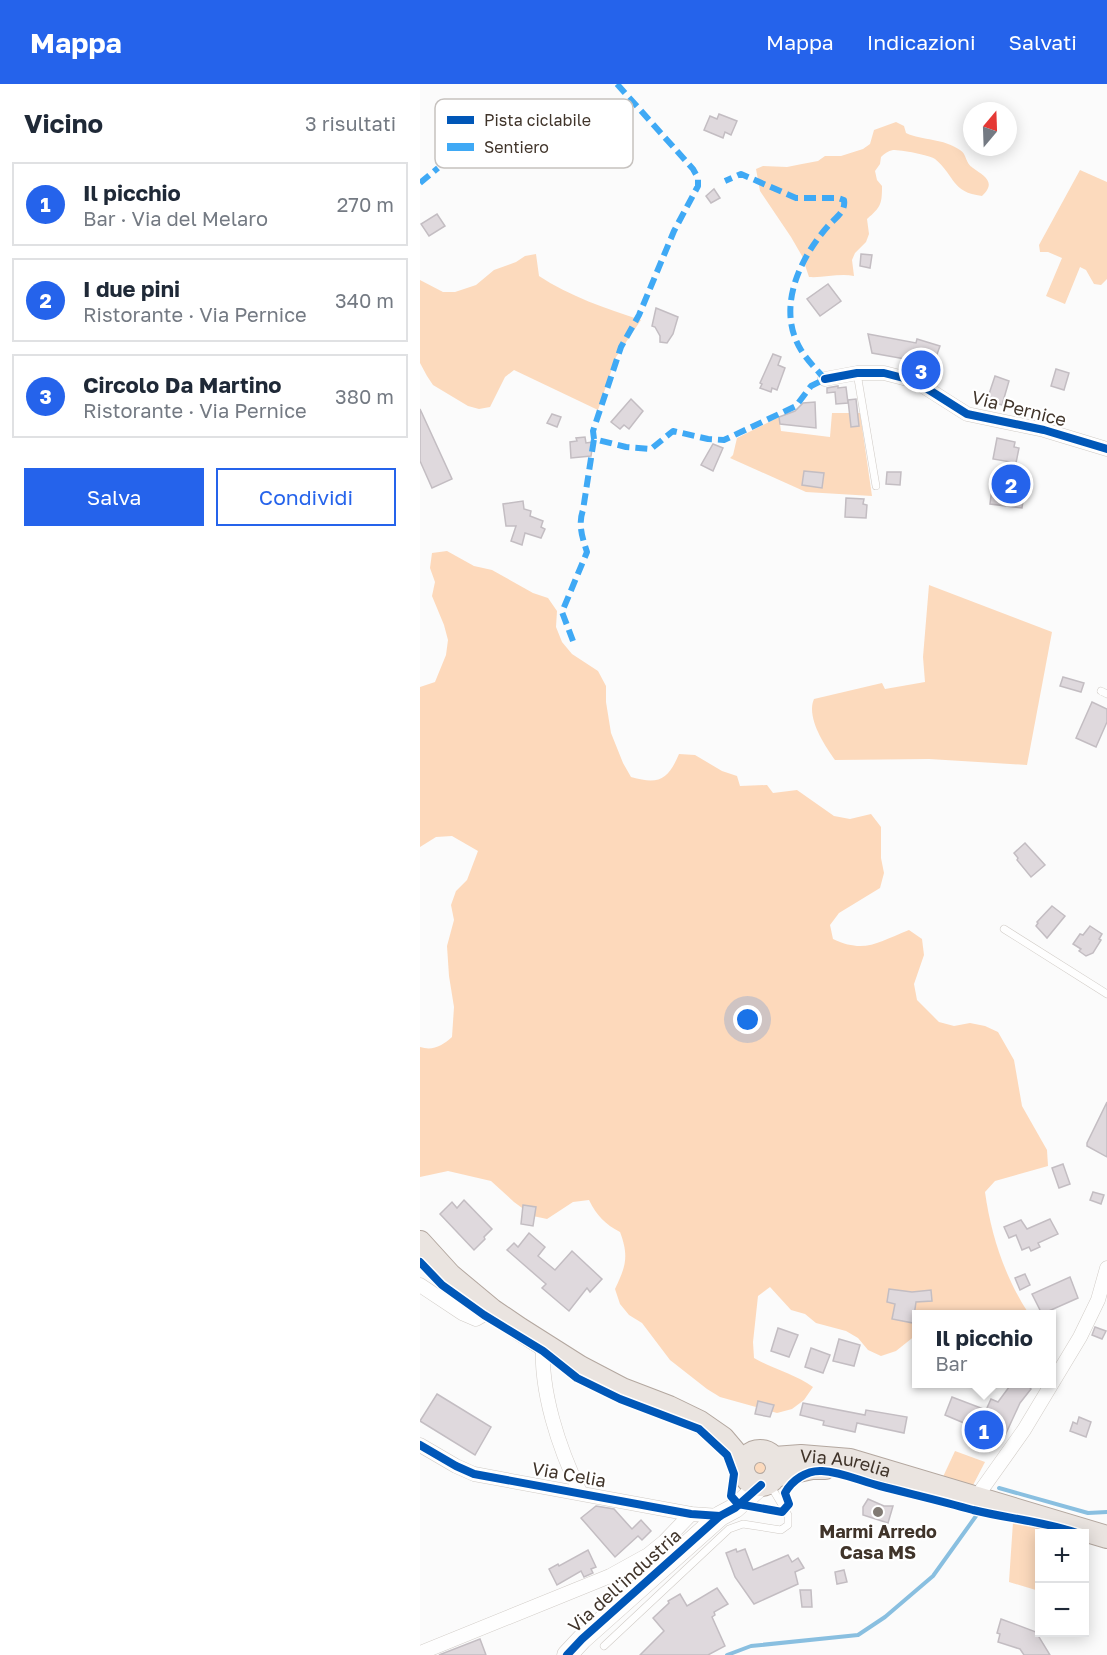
<!DOCTYPE html>
<html lang="it">
<head>
<meta charset="utf-8">
<style>
	:root { --surface:#fff; --page:#f6f6f7; --text:#1f2937; --muted:#747a83; --line:#e0e1e3; --accent:#2563eb }
	body { margin:0; font-family:"Golos Text",sans-serif; background:var(--page); color:var(--text) }
	.controls { position:absolute; right:18px; bottom:18px; display:grid; overflow:hidden; border-radius:0px; box-shadow:0 3px 15px #0003 }
	.controls button { width:54px; height:54px; display:grid; place-items:center; padding:0; border:0; border-bottom:2px solid var(--line); background:var(--surface); color:var(--text); font:30px sans-serif }
	.compass { position:absolute; left:543px; top:18px; width:54px; height:54px; border-radius:50%; background:var(--surface); box-shadow:0 3px 15px #0003; rotate:19deg }
	.you { position:absolute; left:328px; top:936px; width:21px; height:21px; margin:-15px; border:4px solid #fff; border-radius:50%; background:#1a73e8; box-shadow:0 0 0 9px #1a73e833 }
	.badge { display:grid; place-items:center; width:39px; height:39px; border-radius:50%; background:var(--accent); color:#fff; font-size:20px; font-weight:700 }
	.pin { position:absolute; translate:-50% -50%; border:3px solid #fff; box-shadow:0 2px 6px #0006 }
	.popup { position:absolute; left:492px; top:1226px; width:144px; height:78px; box-sizing:border-box; display:grid; place-content:center; border-radius:0px; background:var(--surface); filter:drop-shadow(0 2px 4px #0005); font-size:20px; white-space:nowrap; color:var(--muted) }
	.popup b { font-size:22px; color:var(--text) }
	.popup::after { content:''; position:absolute; left:50%; top:100%; margin-left:-12px; border:12px solid transparent; border-top-color:var(--surface) }
	.list { margin:0; padding:0; list-style:none }
	h2 { display:flex; justify-content:space-between; align-items:center; height:78px; margin:0; padding:0 24px; font-size:26px }
	h2 small { font-size:20px; font-weight:400; color:var(--muted) }
	.list li { display:grid; grid-template-columns:39px 1fr auto; gap:18px; align-items:center; box-sizing:border-box; height:84px; margin:0 12px 12px; padding:0 12px; border:2px solid var(--line); border-radius:0px }
	.list b { display:block; font-size:22px; white-space:nowrap }
	.list p { margin:0; font-size:20px; white-space:nowrap; color:var(--muted) }
	.list em { font-size:20px; font-style:normal; color:var(--muted) }
	.actions { display:flex; gap:12px; padding:18px 24px }
	.actions a { flex:1; padding:14px 0; border:2px solid var(--accent); border-radius:0px; text-align:center; font-size:21px; color:var(--accent) }
	.actions .main { background:var(--accent); color:#fff }
	.map { position:relative; flex:none; width:687px; height:1571px; overflow:hidden }
	header { display:flex; align-items:center; gap:36px; box-sizing:border-box; height:84px; padding:0 30px; background:var(--accent); color:#fff }
	header strong { font-size:28px }
	nav { display:flex; gap:33px; margin-inline-start:auto; font-size:21px }
	main { display:flex }
	aside { flex:1; background:var(--surface) }
	.map>svg:first-child { display:block }
	.green { fill:#fcdabd }
	.forest { fill:#fdd9bb }
	.lines { fill:none; stroke-linecap:round; stroke-linejoin:round }
	.stream { stroke:#89bfe0; stroke-width:4 }
	.building { fill:#dfd9dd; stroke:#c3bdc2; stroke-width:1.5 }
	.lane-casing { stroke:#d0cbc6; stroke-width:8 }
	.street-casing { stroke:#d0cbc6; stroke-width:15 }
	.secondary-casing { stroke:#d0cbc6; stroke-width:21 }
	.primary-casing { stroke:#b3a79f; stroke-width:24 }
	.lane { stroke:#fefefe; stroke-width:7 }
	.street { stroke:#fefefe; stroke-width:14 }
	.secondary { stroke:#fefefe; stroke-width:20 }
	.primary { stroke:#eae4e0; stroke-width:22 }
	.quiet { stroke:#3fa9f5; stroke-width:6; stroke-dasharray:12 6; stroke-linecap:butt }
	.cycleway-casing { stroke:#fff; stroke-width:11 }
	.cycleway { stroke:#0057b8; stroke-width:8 }
	.poi-dot { fill:#817a73; stroke:#fff; stroke-width:2 }
	.labels { text-anchor:middle; stroke-width:4.5; stroke-linejoin:round; paint-order:stroke }
	.street-label { font-size:18px; fill:#40342a; stroke:#fff }
	.poi-label { font-size:18px; font-weight:bold; fill:#40342a; stroke:#fff }
	.key { fill:#fff; stroke:#c6c2bf; stroke-width:1.5 }
	.key-label { font-size:16px; fill:#40342a }
</style>
</head>
<body>
<header>
<strong>Mappa</strong>
<nav><a>Mappa</a><a>Indicazioni</a><a>Salvati</a></nav>
</header>
<main>
<aside>
<h2>Vicino<small>3 risultati</small></h2>
<ul class="list">
<li><span class="badge">1</span><div><b>Il picchio</b><p>Bar · Via del Melaro</p></div><em>270 m</em></li>
<li><span class="badge">2</span><div><b>I due pini</b><p>Ristorante · Via Pernice</p></div><em>340 m</em></li>
<li><span class="badge">3</span><div><b>Circolo Da Martino</b><p>Ristorante · Via Pernice</p></div><em>380 m</em></li>
</ul>
<div class="actions"><a class="main">Salva</a><a>Condividi</a></div>
</aside>
<div class="map">
<svg width="687" height="1571" viewBox="0 0 687 1571">
	<rect width="100%" height="100%" fill="#fbfbfb"/>
	<g class="green">
		<path d="M 476,38 L 484,42 L 486,49 C 503,57 523,54 540,66 C 547,70 545,79 553,84 C 564,92 577,98 562,112 C 531,108 536,93 515,75 C 510,71 481,66 473,66 C 468,67 464,70 461,73 L 460,80 L 455,87 L 457,96 L 462,102 C 462,120 461,123 447,135 L 449,150 L 446,158 L 435,169 L 432,176 L 434,192 C 420,189 404,194 389,193 L 382,172 L 371,153 L 340,107 L 336,85 L 343,82 L 367,83 L 382,80 L 398,77 L 405,72 L 421,72 L 443,65 L 450,60 L 454,46 Z"/>
		<path d="M 660,86 L 687,98 L 687,195 L 681,201 L 674,200 L 666,186 L 660,183 L 645,220 L 626,212 L 642,174 L 628,168 L 620,168 L 619,161 Z"/>
		<path d="M 116,170 L 119,192 C 149,212 187,225 221,236 L 196,273 L 178,326 L 94,286 L 85,293 L 70,323 L 59,325 L 48,322 L 13,301 L 7,292 L 0,279 L 0,196 L 23,208 L 35,208 L 56,201 L 74,186 L 96,178 L 105,172 Z"/>
		<path d="M 412,329 L 440,329 L 452,412 L 386,408 L 310,374 L 313,371 L 317,354 L 359,333 L 361,347 L 410,353 Z"/>
		<path d="M 509,501 L 632,548 L 607,681 L 509,675 L 415,676 C 404,661 386,633 394,615 L 462,599 L 465,605 L 505,598 L 503,573 Z"/>
		<path d="M 535,1367 L 565,1378 L 550,1407 L 522,1395 Z"/>
		<path d="M 337,1370 L 346,1371 L 354,1386 L 337,1397 L 329,1392 L 330,1375 Z"/>
		<path d="M 593,1438 L 625,1445 L 629,1449 L 620,1450 L 619,1507 L 589,1498 Z"/>
	</g>
	<path class="forest" d="M 27,467 L 54,482 L 72,486 L 113,509 L 128,514 L 137,527 L 136,543 L 142,558 L 152,570 L 178,587 L 186,602 L 186,618 L 191,649 L 203,679 L 211,693 C 239,701 248,696 259,670 L 275,671 L 302,687 L 317,692 L 320,702 L 347,701 L 353,709 L 377,706 L 414,732 L 430,735 L 451,730 L 461,743 L 461,774 L 464,789 L 460,804 L 419,829 L 410,841 L 413,855 C 445,870 458,858 489,846 L 502,855 L 504,871 L 494,900 L 497,916 L 519,938 L 534,942 L 550,939 L 565,942 L 578,948 L 594,976 L 602,1022 L 627,1066 L 628,1082 L 575,1097 L 565,1108 C 571,1151 585,1194 609,1230 L 496,1230 L 496,1251 L 476,1267 L 461,1272 L 448,1266 L 438,1254 L 426,1247 L 396,1239 L 385,1230 L 371,1226 L 350,1203 L 338,1212 L 333,1258 L 334,1274 C 353,1285 375,1290 393,1303 L 384,1316 L 372,1325 L 357,1329 L 300,1313 L 287,1305 L 250,1276 L 222,1239 L 209,1231 L 200,1220 L 195,1205 C 206,1182 209,1172 200,1148 C 185,1140 177,1132 169,1116 L 153,1118 L 127,1135 L 113,1132 L 94,1118 L 71,1097 L 28,1087 L 0,1093 L 0,963 C 13,967 22,962 32,953 L 34,923 L 29,892 L 27,862 L 34,836 L 31,821 L 36,807 L 47,796 L 58,767 L 32,752 L 16,753 L 0,763 L 0,603 L 15,598 L 26,571 L 28,556 L 24,541 L 12,512 L 15,498 L 10,484 L 12,469 Z"/>
	<g class="lines">
		<g class="stream">
			<path d="M 579,1404 L 668,1429 L 687,1428"/>
			<path d="M 307,1571 L 331,1562 L 438,1551 L 465,1533 L 513,1492 L 556,1432"/>
		</g>
	</g>
	<g class="building">
		<path d="M 299,30 L 317,37 L 311,51 L 305,48 L 303,54 L 284,46 L 290,32 L 297,35 Z"/>
		<path d="M 53,33 L 63,49 L 49,59 L 40,41 Z"/>
		<path d="M 294,105 L 300,114 L 291,119 L 286,112 Z"/>
		<path d="M 17,130 L 25,142 L 9,152 L 1,140 Z"/>
		<path d="M 441,170 L 452,171 L 450,184 L 440,182 Z"/>
		<path d="M 408,200 L 421,217 L 400,232 L 387,215 Z"/>
		<path d="M 236,224 L 258,233 L 253,250 L 247,259 L 240,258 L 240,252 L 235,243 L 232,242 Z"/>
		<path d="M 448,250 L 496,259 L 497,255 L 520,262 L 508,295 L 500,289 L 488,286 L 491,276 L 452,269 Z"/>
		<path d="M 353,270 L 361,273 L 358,281 L 365,284 L 357,306 L 352,304 L 351,308 L 340,304 L 342,300 L 340,299 Z"/>
		<path d="M 636,285 L 649,289 L 644,306 L 631,302 Z"/>
		<path d="M 575,292 L 589,297 L 582,321 L 567,316 Z"/>
		<path d="M 418,302 L 418,304 L 426,303 L 428,319 L 416,320 L 415,308 L 407,309 L 407,304 Z"/>
		<path d="M 211,315 L 223,327 L 209,345 L 204,341 L 200,345 L 191,338 Z"/>
		<path d="M 436,315 L 439,342 L 431,343 L 428,316 Z"/>
		<path d="M 395,318 L 396,344 L 360,340 L 359,333 L 375,327 L 383,319 Z"/>
		<path d="M 0,325 L 32,395 L 12,404 L 0,377 Z"/>
		<path d="M 132,330 L 141,333 L 137,343 L 127,339 Z"/>
		<path d="M 165,353 L 166,359 L 173,358 L 171,372 L 151,374 L 150,358 L 157,357 L 156,354 Z"/>
		<path d="M 577,354 L 595,358 L 594,363 L 599,364 L 596,379 L 573,375 Z"/>
		<path d="M 293,360 L 303,364 L 293,387 L 281,381 Z"/>
		<path d="M 384,387 L 404,389 L 402,404 L 382,401 Z"/>
		<path d="M 467,388 L 481,388 L 480,401 L 466,400 Z"/>
		<path d="M 572,404 L 604,410 L 602,424 L 570,420 Z"/>
		<path d="M 426,414 L 444,415 L 443,420 L 447,421 L 446,434 L 425,433 Z"/>
		<path d="M 103,417 L 104,425 L 111,427 L 110,432 L 123,437 L 121,443 L 125,445 L 121,454 L 105,449 L 102,461 L 91,457 L 96,442 L 86,442 L 83,420 Z"/>
		<path d="M 643,593 L 664,599 L 661,608 L 640,602 Z"/>
		<path d="M 672,618 L 687,625 L 687,638 L 676,663 L 656,654 Z"/>
		<path d="M 605,759 L 625,781 L 611,793 L 597,776 L 598,774 L 594,769 Z"/>
		<path d="M 632,822 L 645,832 L 627,854 L 616,842 L 618,839 L 617,838 Z"/>
		<path d="M 670,842 L 682,850 L 679,855 L 681,856 L 673,869 L 666,872 L 659,867 L 661,865 L 653,860 L 660,850 L 663,851 Z"/>
		<path d="M 687,1018 L 687,1073 L 667,1062 L 667,1059 Z"/>
		<path d="M 643,1080 L 650,1100 L 639,1104 L 632,1084 Z"/>
		<path d="M 673,1108 L 684,1111 L 681,1120 L 670,1116 Z"/>
		<path d="M 44,1116 L 72,1145 L 64,1153 L 65,1155 L 54,1166 L 20,1130 L 32,1118 L 37,1124 Z"/>
		<path d="M 103,1121 L 116,1123 L 113,1142 L 101,1140 Z"/>
		<path d="M 630,1135 L 638,1150 L 618,1159 L 620,1163 L 611,1167 L 609,1163 L 602,1166 L 596,1151 L 589,1154 L 584,1143 L 601,1136 L 607,1145 Z"/>
		<path d="M 109,1149 L 125,1163 L 118,1172 L 135,1186 L 152,1167 L 182,1195 L 170,1208 L 167,1204 L 149,1227 L 122,1204 L 126,1200 L 87,1166 L 94,1159 L 98,1163 Z"/>
		<path d="M 605,1190 L 610,1201 L 600,1206 L 595,1194 Z"/>
		<path d="M 650,1193 L 658,1214 L 622,1230 L 612,1210 Z"/>
		<path d="M 469,1205 L 492,1208 L 511,1206 L 512,1217 L 496,1218 L 493,1239 L 472,1235 L 475,1220 L 467,1218 Z"/>
		<path d="M 675,1243 L 686,1247 L 682,1255 L 672,1251 Z"/>
		<path d="M 358,1244 L 378,1251 L 369,1273 L 351,1267 Z"/>
		<path d="M 419,1255 L 440,1261 L 434,1282 L 413,1277 Z"/>
		<path d="M 391,1264 L 410,1271 L 403,1289 L 385,1283 Z"/>
		<path d="M 592,1299 L 606,1299 L 611,1305 L 600,1319 L 582,1358 L 569,1352 L 570,1350 L 525,1331 L 532,1313 L 566,1326 L 571,1315 L 578,1318 Z"/>
		<path d="M 17,1310 L 71,1343 L 55,1371 L 0,1337 Z"/>
		<path d="M 338,1317 L 354,1321 L 350,1333 L 335,1330 Z"/>
		<path d="M 383,1319 L 445,1331 L 446,1326 L 487,1333 L 484,1349 L 437,1339 L 435,1348 L 403,1341 L 404,1337 L 380,1331 Z"/>
		<path d="M 659,1333 L 671,1338 L 666,1353 L 650,1347 L 653,1338 L 657,1340 Z"/>
		<path d="M 448,1415 L 464,1422 L 473,1422 L 468,1439 L 443,1431 L 443,1423 Z"/>
		<path d="M 176,1422 L 194,1425 L 212,1445 L 221,1436 L 231,1447 L 222,1456 L 218,1452 L 195,1473 L 161,1434 Z"/>
		<path d="M 316,1465 L 317,1468 L 325,1465 L 333,1486 L 368,1471 L 372,1478 L 378,1474 L 384,1484 L 375,1488 L 378,1500 L 334,1520 L 315,1493 L 306,1469 Z"/>
		<path d="M 168,1466 L 176,1483 L 171,1485 L 173,1489 L 164,1493 L 161,1487 L 137,1501 L 129,1485 L 138,1480 L 139,1482 Z"/>
		<path d="M 424,1486 L 427,1498 L 417,1500 L 415,1488 Z"/>
		<path d="M 297,1504 L 308,1520 L 294,1528 L 295,1531 L 292,1533 L 305,1562 L 288,1571 L 220,1571 L 244,1547 L 233,1534 L 249,1519 L 248,1517 L 260,1510 L 267,1522 Z"/>
		<path d="M 380,1506 L 391,1506 L 392,1523 L 382,1523 Z"/>
		<path d="M 581,1535 L 616,1548 L 630,1571 L 604,1571 L 600,1565 L 578,1558 L 580,1550 L 577,1549 Z"/>
		<path d="M 60,1555 L 66,1571 L 19,1571 Z"/>
	</g>
	<g class="lines">
		<defs>
			<g id="lane">
				<path d="M 437,289 L 456,402"/>
				<path d="M 681,607 L 687,610"/>
				<path d="M 584,845 L 687,910"/>
				<path d="M 184,1562 L 309,1445 L 323,1440 L 361,1446 L 368,1441 L 368,1431 L 349,1399"/>
			</g>
			<g id="street">
				<path d="M 405,295 L 437,289 L 464,289 L 495,297 L 547,330 L 624,346 L 687,365"/>
				<path d="M 0,1201 L 42,1229 L 56,1235 L 72,1226"/>
				<path d="M 123,1259 C 120,1308 139,1364 160,1408"/>
				<path d="M 0,1361 L 36,1382 L 54,1390 L 271,1430 L 300,1432"/>
				<path d="M 555,1415 L 604,1346 L 660,1253 L 678,1216 L 687,1184"/>
				<path d="M 0,1569 L 190,1492 L 228,1471 L 244,1458 L 271,1430"/>
			</g>
			<path id="secondary" d="M 147,1571 L 162,1555 L 300,1432 L 315,1424 L 341,1401"/>
			<g id="primary">
				<path d="M 0,1158 L 30,1191 L 72,1226 L 100,1245 L 160,1283 L 202,1305 L 249,1323 L 280,1338 L 303,1354 L 314,1367 L 323,1387"/>
				<circle cx="340" cy="1384" r="17"/>
				<path id="s1" d="M 354,1374 L 381,1372 L 430,1376 L 687,1453"/>
				<path d="M 355,1392 L 392,1384 L 405,1384"/>
			</g>
		</defs>
		<use href="#lane" class="lane-casing"/>
		<use href="#street" class="street-casing"/>
		<use href="#secondary" class="secondary-casing"/>
		<use href="#primary" class="primary-casing"/>
		<use href="#lane" class="lane"/>
		<use href="#street" class="street"/>
		<use href="#secondary" class="secondary"/>
		<use href="#primary" class="primary"/>
		<g class="quiet">
			<path d="M 197,0 L 273,85 L 278,94 L 278,102 L 254,147 L 219,231 L 201,263 L 173,347 L 174,355 L 206,363 L 231,365 L 253,347 L 288,355 L 304,356 L 376,322 L 391,302 L 405,295 C 397,286 387,276 381,266 C 356,225 379,175 408,142 C 415,134 426,128 424,116 L 418,114 L 376,114 L 321,90 L 305,97"/>
			<path d="M 0,99 L 18,84"/>
			<path d="M 153,557 L 142,528 L 167,468 C 162,453 158,440 163,426 L 174,355"/>
		</g>
		<defs>
			<g id="cycleway">
				<path d="M 405,295 L 437,289 L 464,289 L 495,297 L 547,330 L 624,346 L 687,365"/>
				<path d="M 0,1178 L 22,1201 L 64,1231 L 123,1267 L 157,1294 L 200,1315 L 279,1345 L 307,1371 L 314,1390 L 311,1412 L 318,1420 L 362,1428 L 369,1420 L 365,1409 C 372,1396 387,1386 402,1387 C 422,1388 440,1397 460,1402 C 491,1410 522,1417 553,1426 C 589,1435 624,1437 660,1450"/>
				<path d="M 0,1361 L 36,1382 L 54,1390 L 271,1430 L 300,1432"/>
				<path d="M 147,1571 L 162,1555 L 300,1432 L 315,1424 L 341,1401"/>
			</g>
		</defs>
		<use href="#cycleway" class="cycleway-casing"/>
		<use href="#cycleway" class="cycleway"/>
	</g>
	<circle class="poi-dot" cx="458" cy="1428" r="6"/>
	<g class="labels">
		<g class="street-label">
			<text transform="translate(599 325) rotate(14)" y="6">Via Pernice</text>
			<text dy="6" stroke="none"><textPath href="#s1" startOffset="72">Via Aurelia</textPath></text>
			<text transform="translate(149 1391) rotate(10)" y="6">Via Celia</text>
			<text transform="translate(205 1497) rotate(-42)" y="6">Via dell'industria</text>
		</g>
		<g class="poi-label">
			<text x="458" y="1454">Marmi Arredo<tspan x="458" dy="21">Casa MS</tspan></text>
		</g>
	</g>
	<rect x="15" y="15" width="198" height="69" rx="9" class="key"/>
	<rect x="27" y="32" width="27" height="8" fill="#0057b8"/>
	<rect x="27" y="59" width="27" height="8" fill="#3fa9f5"/>
	<g class="key-label">
		<text x="64" y="42">Pista ciclabile</text>
		<text x="64" y="69">Sentiero</text>
	</g>
</svg>
<div class="controls">
<button>+</button>
<button>−</button>
</div>
<svg class="compass" viewBox="-18 -18 36 36"><path d="M0-13l5 13h-10z" fill="#e53935"/><path d="M0 13l5-13h-10z" fill="#747a83"/></svg>
<div class="you"></div>
<div class="pin badge" style="left:564px;top:1346px">1</div>
<div class="popup"><b>Il picchio</b>Bar</div>
<div class="pin badge" style="left:591px;top:400px">2</div>
<div class="pin badge" style="left:501px;top:286px">3</div>
</div>
</main>
</body>
</html>
